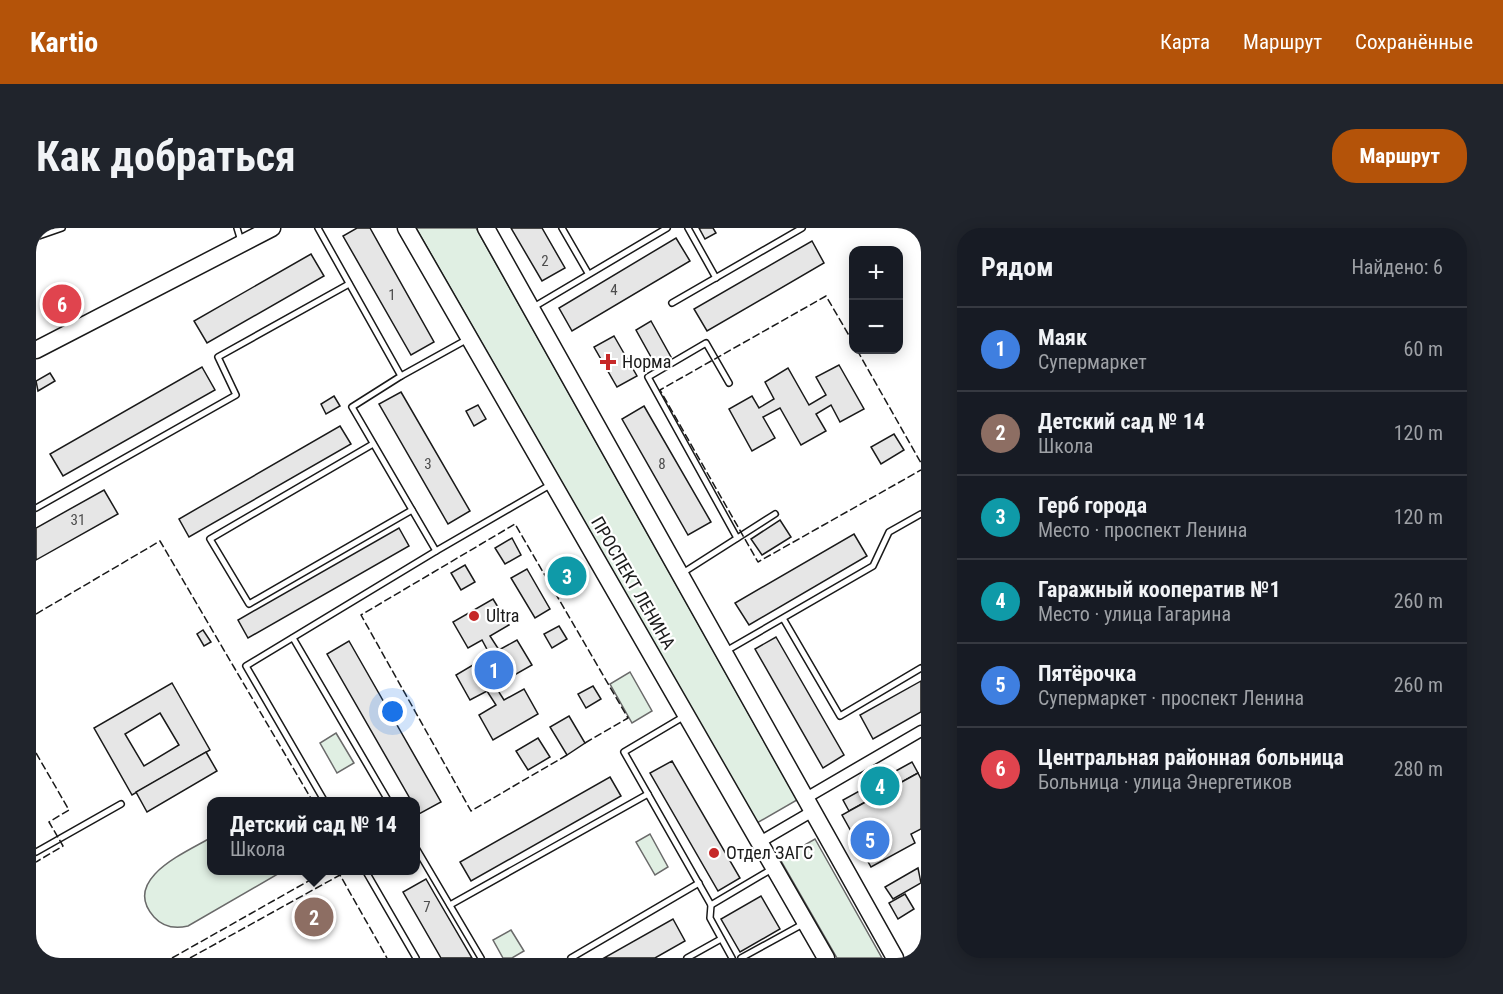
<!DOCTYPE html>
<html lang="ru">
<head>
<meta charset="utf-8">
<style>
	:root { --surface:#171b24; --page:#20242c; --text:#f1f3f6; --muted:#9ea1a6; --line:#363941; --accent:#b45309 }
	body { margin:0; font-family:"Roboto Condensed",sans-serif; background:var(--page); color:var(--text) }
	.controls { position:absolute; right:18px; top:18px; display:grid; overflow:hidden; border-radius:12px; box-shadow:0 3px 15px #0003 }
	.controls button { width:54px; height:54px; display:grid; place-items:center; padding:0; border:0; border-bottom:2px solid var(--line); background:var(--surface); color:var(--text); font:30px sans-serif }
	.you { position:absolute; left:357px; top:484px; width:21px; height:21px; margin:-15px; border:4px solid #fff; border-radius:50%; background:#1a73e8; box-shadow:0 0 0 9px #1a73e833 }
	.badge { display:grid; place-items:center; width:39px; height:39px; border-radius:50%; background:var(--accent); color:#fff; font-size:20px; font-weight:700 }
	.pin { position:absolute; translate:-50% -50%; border:3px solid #fff; box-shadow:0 2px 6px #0006 }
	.popup { position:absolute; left:171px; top:569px; width:213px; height:78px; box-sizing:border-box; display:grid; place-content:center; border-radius:12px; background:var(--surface); filter:drop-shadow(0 2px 4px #0005); font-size:20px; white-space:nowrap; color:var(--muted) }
	.popup b { font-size:22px; color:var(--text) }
	.popup::after { content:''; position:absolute; left:50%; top:100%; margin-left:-12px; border:12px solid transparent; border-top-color:var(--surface) }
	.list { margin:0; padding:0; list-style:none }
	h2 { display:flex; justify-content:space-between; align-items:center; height:78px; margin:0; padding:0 24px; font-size:26px }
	h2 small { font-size:20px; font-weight:400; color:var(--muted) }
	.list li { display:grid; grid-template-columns:39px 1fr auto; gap:18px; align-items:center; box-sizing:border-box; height:84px; padding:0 24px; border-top:2px solid var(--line) }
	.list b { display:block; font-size:22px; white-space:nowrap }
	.list p { margin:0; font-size:20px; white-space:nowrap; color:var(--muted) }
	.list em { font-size:20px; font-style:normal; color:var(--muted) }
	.map { position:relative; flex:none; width:885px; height:730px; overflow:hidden; border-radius:24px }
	header { display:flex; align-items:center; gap:36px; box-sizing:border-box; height:84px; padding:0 30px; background:var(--accent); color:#fff }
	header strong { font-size:28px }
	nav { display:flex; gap:33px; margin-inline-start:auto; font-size:21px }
	.intro { display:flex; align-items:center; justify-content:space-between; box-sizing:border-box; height:144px; padding:0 36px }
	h1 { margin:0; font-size:42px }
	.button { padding:15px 27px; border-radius:24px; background:var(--accent); color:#fff; font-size:21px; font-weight:700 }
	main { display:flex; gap:36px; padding:0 36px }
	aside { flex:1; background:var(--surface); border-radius:24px; box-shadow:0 3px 15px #0003 }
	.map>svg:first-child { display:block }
	.green { fill:#e0efe3; stroke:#6a6a6a; stroke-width:1.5 }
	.building { fill:#e6e6e6; stroke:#1a1a1a; stroke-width:1.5; fill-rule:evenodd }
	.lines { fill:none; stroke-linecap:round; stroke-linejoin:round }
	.lane-casing { stroke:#1a1a1a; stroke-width:8 }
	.street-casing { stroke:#1a1a1a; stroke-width:13 }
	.secondary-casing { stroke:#1a1a1a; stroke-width:19 }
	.lane { stroke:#fff; stroke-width:5 }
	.street { stroke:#fff; stroke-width:10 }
	.secondary { stroke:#fff; stroke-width:16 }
	.fence { stroke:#1a1a1a; stroke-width:1.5; stroke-dasharray:8 3; stroke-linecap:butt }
	.poi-dot { fill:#c62828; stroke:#fff; stroke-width:2 }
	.labels { text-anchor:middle; stroke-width:4.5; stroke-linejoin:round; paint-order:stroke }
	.number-label { font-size:15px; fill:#4d4d4d }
	.poi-label { font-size:18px; fill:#1a1a1a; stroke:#fff; text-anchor:start }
	.street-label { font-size:18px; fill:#1a1a1a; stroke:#fff }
</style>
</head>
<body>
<header>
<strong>Kartio</strong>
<nav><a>Карта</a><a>Маршрут</a><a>Сохранённые</a></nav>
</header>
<div class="intro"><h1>Как добраться</h1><a class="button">Маршрут</a></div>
<main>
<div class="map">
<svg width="885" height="730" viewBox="0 0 885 730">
	<rect width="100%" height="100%" fill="#fff"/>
	<g class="green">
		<path d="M 380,0 L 440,0 L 761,572 L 721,595 Z"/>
		<path d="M 594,444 L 616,483 L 596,495 L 574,456 Z"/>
		<path d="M 300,505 L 318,535 L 301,545 L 284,515 Z"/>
		<path d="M 614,606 L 632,639 L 619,647 L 600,614 Z"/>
		<path d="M 176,609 L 176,642 L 247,643 L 152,698 C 139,701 127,699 118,689 C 84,651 151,624 176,609 Z"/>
		<path d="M 779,611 L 846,730 L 801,730 L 744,631 Z"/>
		<path d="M 475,702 L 488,723 L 476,730 L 467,730 L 457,712 Z"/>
	</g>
	<g class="building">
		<path d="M 321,0 L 334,0 L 398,114 L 375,127 L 307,8 Z"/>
		<path d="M 475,0 L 506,0 L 529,40 L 506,53 Z"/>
		<path d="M 663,0 L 677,0 L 680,5 L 669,11 Z"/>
		<path d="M 640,10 L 654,33 L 536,103 L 523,80 Z"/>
		<path d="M 776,13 L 788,35 L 671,103 L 658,81 Z"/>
		<path d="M 275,26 L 288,48 L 171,115 L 158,93 Z"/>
		<path d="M 615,93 L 635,129 L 620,138 L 600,102 Z"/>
		<path d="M 578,108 L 601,148 L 581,159 L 558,119 Z"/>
		<path d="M 803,137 L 828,181 L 804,194 L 795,177 L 780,186 L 790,203 L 765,217 L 744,180 L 727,189 L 739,210 L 716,223 L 693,181 L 716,168 L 723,180 L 738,171 L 729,154 L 752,140 L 773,177 L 790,167 L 780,149 Z"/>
		<path d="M 166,139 L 179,162 L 27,248 L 14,226 Z"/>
		<path d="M 14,145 L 19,153 L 2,163 L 0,153 Z"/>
		<path d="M 365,164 L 434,283 L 412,296 L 343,176 Z"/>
		<path d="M 298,168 L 304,178 L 290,186 L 285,176 Z"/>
		<path d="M 442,177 L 450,191 L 438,198 L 430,183 Z"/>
		<path d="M 608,178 L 675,294 L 652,307 L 586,191 Z"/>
		<path d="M 304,198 L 315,216 L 153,309 L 143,291 Z"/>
		<path d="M 858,206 L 868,222 L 845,236 L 835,219 Z"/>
		<path d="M 68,262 L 82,286 L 0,332 L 0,300 Z"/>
		<path d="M 744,292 L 755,309 L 726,327 L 715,311 Z"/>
		<path d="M 363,300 L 373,318 L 212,410 L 202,392 Z"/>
		<path d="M 818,306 L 831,328 L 713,397 L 699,375 Z"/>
		<path d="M 476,310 L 485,327 L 469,336 L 459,320 Z"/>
		<path d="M 429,337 L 439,354 L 425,362 L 415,345 Z"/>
		<path d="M 491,341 L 514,381 L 499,390 L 475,350 Z"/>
		<path d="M 457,371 L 473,397 L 454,408 L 463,422 L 481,412 L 496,437 L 459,458 L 468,472 L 488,461 L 502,486 L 457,512 L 443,487 L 460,477 L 451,463 L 434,472 L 420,447 L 454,427 L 446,412 L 432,420 L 417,394 Z"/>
		<path d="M 523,398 L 531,411 L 516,420 L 508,406 Z"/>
		<path d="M 167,402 L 175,414 L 168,418 L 161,406 Z"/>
		<path d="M 740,409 L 808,527 L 787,540 L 719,421 Z"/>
		<path d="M 313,413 L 405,574 L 383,586 L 380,574 L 376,574 L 291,426 Z"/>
		<path d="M 885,453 L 885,484 L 837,511 L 824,487 Z"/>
		<path d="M 136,455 L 174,522 L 96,567 L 58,500 ZM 124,485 L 143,517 L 108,538 L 89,506 Z"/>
		<path d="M 557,458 L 565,471 L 550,480 L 542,466 Z"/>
		<path d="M 533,488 L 549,515 L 531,527 L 514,499 Z"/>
		<path d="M 502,510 L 514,529 L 492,542 L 480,523 Z"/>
		<path d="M 170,524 L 181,543 L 111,584 L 100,564 Z"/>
		<path d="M 636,533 L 704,650 L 682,663 L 614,545 Z"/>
		<path d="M 876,534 L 882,545 L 813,583 L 807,572 Z"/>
		<path d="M 882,545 L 885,551 L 885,601 L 875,606 L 879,615 L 835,639 L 806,587 Z"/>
		<path d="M 574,549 L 585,568 L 435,653 L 424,634 Z"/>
		<path d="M 882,640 L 885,655 L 857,671 L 849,659 Z"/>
		<path d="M 390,651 L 398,665 L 436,730 L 405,730 L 367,664 Z"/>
		<path d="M 869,666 L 878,681 L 862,691 L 853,675 Z"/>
		<path d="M 725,668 L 744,701 L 704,724 L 685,691 Z"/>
		<path d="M 637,691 L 649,713 L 619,730 L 568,730 Z"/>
	</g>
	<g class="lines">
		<defs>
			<g id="lane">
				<path d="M 201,0 L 205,13"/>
				<path d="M 282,0 L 365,148 L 430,112"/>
				<path d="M 526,0 L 552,45"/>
				<path d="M 652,0 L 680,50"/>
				<path d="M 0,9 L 26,0"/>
				<path d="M 636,75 L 766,0"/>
				<path d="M 496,80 L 631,0"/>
				<path d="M 365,148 L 316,179 L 400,323 L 514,257"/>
				<path d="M 693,155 L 670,115 L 612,149 L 701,310"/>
				<path d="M 337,216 L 174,311 L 213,376 L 376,282"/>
				<path d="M 0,280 L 200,167 L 182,129 L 313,56"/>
				<path d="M 645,346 L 739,286"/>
				<path d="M 748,392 L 804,488 L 885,440"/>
				<path d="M 257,410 L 353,574"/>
				<path d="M 690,423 L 837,338 L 853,304 L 885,286"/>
				<path d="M 647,489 L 588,524 L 675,677 L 674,690 L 696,730"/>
				<path d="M 289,574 L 210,438 L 400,323"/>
				<path d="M 380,620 L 445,730"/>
				<path d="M 0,624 L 85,576"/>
				<path d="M 329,642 L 380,730"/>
				<path d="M 414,677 L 612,566"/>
				<path d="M 675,677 L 736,641"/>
				<path d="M 535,730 L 663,655"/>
				<path d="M 651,730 L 685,711"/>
				<path d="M 705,730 L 767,696"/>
			</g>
			<g id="street">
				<path d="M 770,570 L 885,503"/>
				<path d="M 722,615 L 777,583"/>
			</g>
			<g id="secondary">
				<path d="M 370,0 L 790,730"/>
				<path d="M 450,0 L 859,730"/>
				<path d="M 0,122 L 236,0"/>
			</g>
		</defs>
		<use href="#lane" class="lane-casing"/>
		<use href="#street" class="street-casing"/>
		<use href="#secondary" class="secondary-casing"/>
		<use href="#lane" class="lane"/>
		<use href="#street" class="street"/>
		<use href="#secondary" class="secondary"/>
		<g class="fence">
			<path d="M 881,0 L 885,8"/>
			<path d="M 818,116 L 790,68 L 624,162 L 722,334 L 885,242"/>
			<path d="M 821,122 L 885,235"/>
			<path d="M 0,386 L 124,313 L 277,574"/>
			<path d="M 0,525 L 33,582 L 13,594 L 27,618 L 0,634"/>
			<path d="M 531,527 L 435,583 L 325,387 L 479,296 L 592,490 L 549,515"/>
			<path d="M 136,730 L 292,642"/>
			<path d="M 154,730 L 304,647 L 351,730"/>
		</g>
	</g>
	<g class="poi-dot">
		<path d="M569 125h6v6h6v6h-6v6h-6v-6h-6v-6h6z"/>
		<circle cx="438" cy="388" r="6"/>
		<circle cx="678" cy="625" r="6"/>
	</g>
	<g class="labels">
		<g class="number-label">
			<text x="509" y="38">2</text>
			<text x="578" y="67">4</text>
			<text x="356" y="72">1</text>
			<text x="392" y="241">3</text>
			<text x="626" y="241">8</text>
			<text x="42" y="297">31</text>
			<text x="391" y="684">7</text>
		</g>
		<g class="poi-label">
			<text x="586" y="140">Норма</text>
			<text x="450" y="394">Ultra</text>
			<text x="690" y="631">Отдел ЗАГС</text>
		</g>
		<g class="street-label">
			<text transform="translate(597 355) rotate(60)" y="6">ПРОСПЕКТ ЛЕНИНА</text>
		</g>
	</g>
</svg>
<div class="controls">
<button>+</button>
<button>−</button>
</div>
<div class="you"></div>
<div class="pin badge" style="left:458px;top:442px;background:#3f7fe0">1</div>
<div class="pin badge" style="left:278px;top:689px;background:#8d6e63">2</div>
<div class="popup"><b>Детский сад № 14</b>Школа</div>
<div class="pin badge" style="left:531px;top:348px;background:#0f9aa8">3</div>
<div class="pin badge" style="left:844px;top:558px;background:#0f9aa8">4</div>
<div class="pin badge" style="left:834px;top:612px;background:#3f7fe0">5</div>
<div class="pin badge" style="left:26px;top:76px;background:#e0444e">6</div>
</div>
<aside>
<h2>Рядом<small>Найдено: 6</small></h2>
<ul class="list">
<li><span class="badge" style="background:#3f7fe0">1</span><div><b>Маяк</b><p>Супермаркет</p></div><em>60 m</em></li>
<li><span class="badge" style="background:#8d6e63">2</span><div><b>Детский сад № 14</b><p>Школа</p></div><em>120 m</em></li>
<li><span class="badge" style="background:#0f9aa8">3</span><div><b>Герб города</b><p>Место · проспект Ленина</p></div><em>120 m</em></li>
<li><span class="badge" style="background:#0f9aa8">4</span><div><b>Гаражный кооператив №1</b><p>Место · улица Гагарина</p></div><em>260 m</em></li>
<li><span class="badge" style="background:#3f7fe0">5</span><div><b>Пятёрочка</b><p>Супермаркет · проспект Ленина</p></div><em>260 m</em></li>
<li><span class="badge" style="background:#e0444e">6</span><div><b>Центральная районная больница</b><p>Больница · улица Энергетиков</p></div><em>280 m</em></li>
</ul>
</aside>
</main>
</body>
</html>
